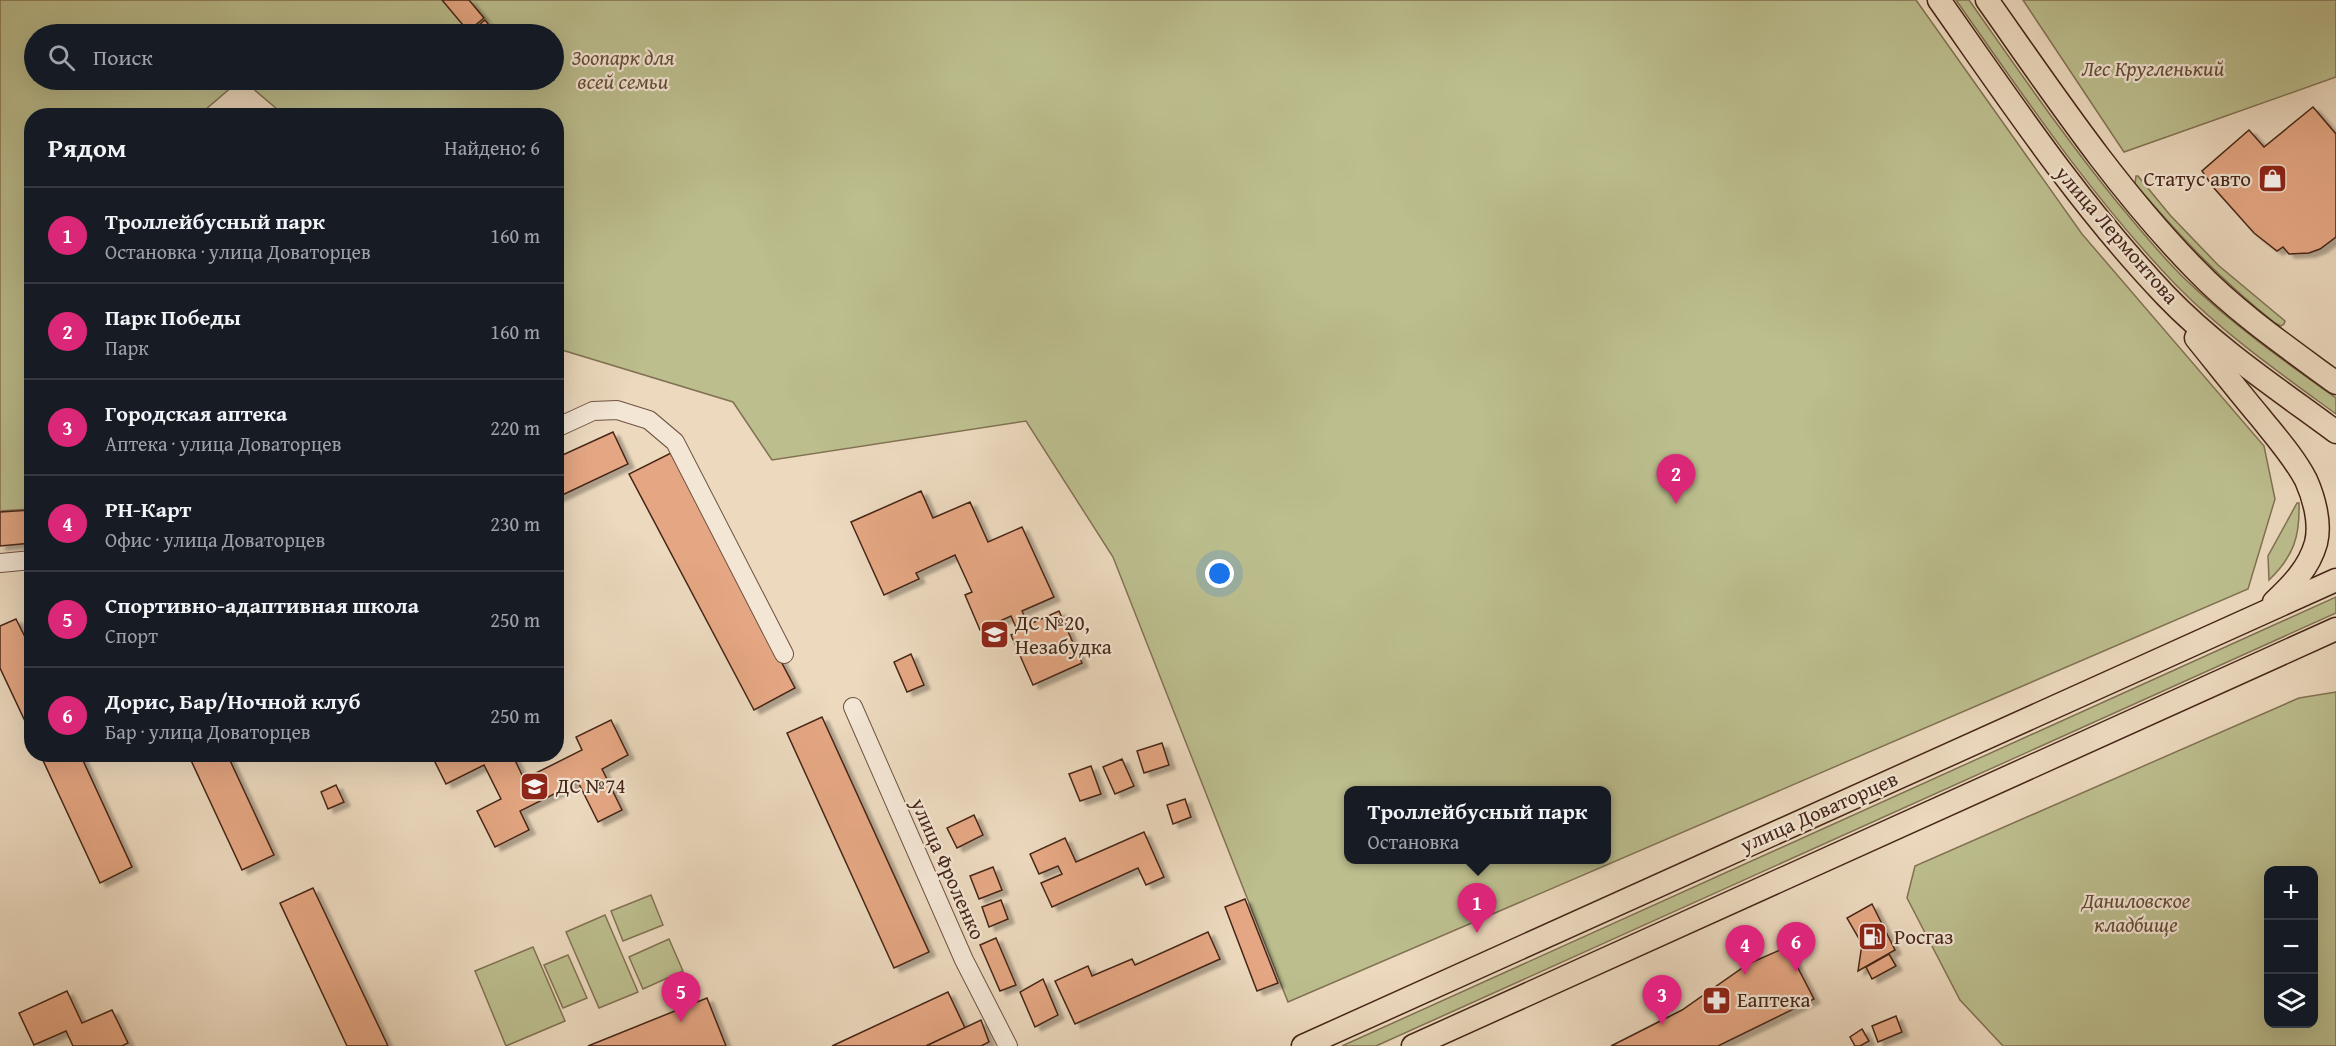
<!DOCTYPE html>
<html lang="ru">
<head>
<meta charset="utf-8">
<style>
	:root { --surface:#171b24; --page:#242831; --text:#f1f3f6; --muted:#9ea1a6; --line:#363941; --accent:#db2777 }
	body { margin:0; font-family:"Gentium Book Plus",serif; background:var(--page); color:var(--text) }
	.controls { position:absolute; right:18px; bottom:18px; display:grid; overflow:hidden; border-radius:12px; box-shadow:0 6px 24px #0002 }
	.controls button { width:54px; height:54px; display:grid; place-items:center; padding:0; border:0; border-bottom:2px solid var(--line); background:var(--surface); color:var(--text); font:30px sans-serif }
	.you { position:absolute; left:1220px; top:574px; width:21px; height:21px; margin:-15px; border:4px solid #fff; border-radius:50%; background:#1a73e8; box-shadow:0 0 0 9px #1a73e833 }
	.badge { display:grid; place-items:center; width:39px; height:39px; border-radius:50%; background:var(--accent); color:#fff; font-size:20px; font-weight:700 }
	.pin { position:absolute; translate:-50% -50px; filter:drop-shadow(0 2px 3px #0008) }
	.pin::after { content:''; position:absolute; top:32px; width:21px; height:18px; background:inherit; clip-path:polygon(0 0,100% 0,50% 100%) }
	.popup { position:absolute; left:1344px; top:786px; width:267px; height:78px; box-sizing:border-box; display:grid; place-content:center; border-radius:12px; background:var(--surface); filter:drop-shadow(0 2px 4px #0005); font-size:20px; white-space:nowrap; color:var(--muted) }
	.popup b { font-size:22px; color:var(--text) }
	.popup::after { content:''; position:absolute; left:50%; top:100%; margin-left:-12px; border:12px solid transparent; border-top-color:var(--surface) }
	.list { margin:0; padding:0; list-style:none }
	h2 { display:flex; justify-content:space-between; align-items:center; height:78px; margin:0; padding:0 24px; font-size:26px }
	h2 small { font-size:20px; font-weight:400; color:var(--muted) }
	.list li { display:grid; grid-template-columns:39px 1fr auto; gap:18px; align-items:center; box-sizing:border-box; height:96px; padding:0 24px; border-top:2px solid var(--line) }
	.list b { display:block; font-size:22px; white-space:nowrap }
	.list p { margin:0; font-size:20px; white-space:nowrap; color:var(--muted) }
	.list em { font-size:20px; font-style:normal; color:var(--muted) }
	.icon { flex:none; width:33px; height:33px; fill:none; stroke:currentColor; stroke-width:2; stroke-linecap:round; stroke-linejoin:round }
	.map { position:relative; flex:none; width:2336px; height:1046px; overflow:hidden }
	.search { position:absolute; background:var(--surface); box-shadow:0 6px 24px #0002; left:24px; top:24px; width:540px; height:66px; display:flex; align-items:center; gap:15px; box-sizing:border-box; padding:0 21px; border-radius:33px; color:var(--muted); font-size:22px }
	.panel { position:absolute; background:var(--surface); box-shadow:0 6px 24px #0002; left:24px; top:108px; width:540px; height:654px; border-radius:24px }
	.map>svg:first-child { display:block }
	.green { fill:#bcbe8e; stroke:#827253; stroke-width:1.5; fill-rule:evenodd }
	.building { fill:#e5a783; stroke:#472618; stroke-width:1.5; filter:url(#shadow) }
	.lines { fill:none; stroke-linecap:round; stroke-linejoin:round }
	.minor-casing { stroke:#705342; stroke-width:20 }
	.major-casing { stroke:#472618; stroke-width:25 }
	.minor { stroke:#f3e6d5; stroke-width:18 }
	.major { stroke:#ecd9be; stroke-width:22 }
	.labels { text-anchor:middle; stroke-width:4.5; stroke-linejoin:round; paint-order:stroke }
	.park-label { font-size:21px; font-style:italic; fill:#644c36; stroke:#f3e6d5 }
	.poi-label { font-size:21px; fill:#472618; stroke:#f3e6d5; text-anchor:start }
	.street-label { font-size:21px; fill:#472618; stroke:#f3e6d5 }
</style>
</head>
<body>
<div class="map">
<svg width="2336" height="1046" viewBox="0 0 2336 1046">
	<defs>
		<filter id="shadow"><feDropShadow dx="6" dy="4" stdDeviation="1.5" flood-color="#0004"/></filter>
	</defs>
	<rect width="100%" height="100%" fill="#ecd9be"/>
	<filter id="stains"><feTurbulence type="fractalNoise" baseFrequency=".00333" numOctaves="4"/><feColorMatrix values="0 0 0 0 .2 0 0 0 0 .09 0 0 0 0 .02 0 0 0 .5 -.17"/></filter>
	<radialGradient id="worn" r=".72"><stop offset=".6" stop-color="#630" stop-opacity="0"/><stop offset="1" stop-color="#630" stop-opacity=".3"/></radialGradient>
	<g class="green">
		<path d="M 0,0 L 1916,0 L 2082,234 L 2264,446 L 2275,499 L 2248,589 L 1288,1002 L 1113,557 L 1026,421 L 772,460 L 733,402 L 562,350 L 557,345 L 556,116 L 284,115 L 243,80 L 554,80 L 554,34 L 34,34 L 34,80 L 240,80 L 199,115 L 32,116 L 31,509 L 0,511 ZM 1348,790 L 1606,790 L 1606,860 L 1348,860 Z"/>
		<path d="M 1956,0 L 1969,0 C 2017,68 2064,137 2117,202 C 2139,228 2161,256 2186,280 C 2232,324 2284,361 2336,398 L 2336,414 C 2281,374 2224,334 2176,285 C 2093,199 2025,98 1956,0 Z"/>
		<path d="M 2023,0 L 2336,0 L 2336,77 L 2124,152 Z"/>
		<path d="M 2136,176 L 2138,176 L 2170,215 L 2218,265 L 2285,321 L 2284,324 L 2281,326 L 2275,323 C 2220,280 2180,236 2135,184 Z"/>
		<path d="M 2297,503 L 2299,503 C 2300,536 2294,556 2269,580 L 2268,556 Z"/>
		<path d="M 2336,597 L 2336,613 L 1376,1046 L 1342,1046 Z"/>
		<path d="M 2336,692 L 2336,1046 L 2003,1046 L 1960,1000 L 1907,898 L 1915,866 L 2299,698 ZM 2268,870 L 2314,870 L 2314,1024 L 2268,1024 Z"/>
		<path d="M 651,895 L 663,925 L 623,941 L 611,911 Z"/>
		<path d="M 605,915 L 638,992 L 599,1008 L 566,932 Z"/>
		<path d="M 669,939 L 683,971 L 643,989 L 629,957 Z"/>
		<path d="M 533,947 L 565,1021 L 506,1046 L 475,971 Z"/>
		<path d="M 568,955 L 587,998 L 563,1008 L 544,965 Z"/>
	</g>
	<g class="building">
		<path d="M 442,0 L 469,0 L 484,18 L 468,31 Z"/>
		<path d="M 485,20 L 496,34 L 468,34 Z"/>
		<path d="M 2313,107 L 2336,134 L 2336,237 L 2320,249 L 2309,253 L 2289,254 L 2283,247 L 2277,251 L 2254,233 L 2213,187 L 2202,171 L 2249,130 L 2264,147 Z"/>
		<path d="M 613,432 L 628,464 L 556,498 L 556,458 Z"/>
		<path d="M 671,453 L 795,688 L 754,710 L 629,474 Z"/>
		<path d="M 921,491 L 933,518 L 970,502 L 988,542 L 1022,527 L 1054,597 L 1022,611 L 1028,625 L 1059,611 L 1082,663 L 1033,685 L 1011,635 L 1018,632 L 1011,616 L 980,630 L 965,595 L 972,592 L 955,555 L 916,573 L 919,579 L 884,595 L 851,522 Z"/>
		<path d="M 32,510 L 32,543 L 0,546 L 0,512 Z"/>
		<path d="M 16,619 L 32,651 L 32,736 L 0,668 L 0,626 Z"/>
		<path d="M 911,654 L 924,685 L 907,692 L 894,662 Z"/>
		<path d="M 822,717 L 929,952 L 894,968 L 787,733 Z"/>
		<path d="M 611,720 L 628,755 L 602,769 L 622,810 L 598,822 L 578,782 L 520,811 L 529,830 L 495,847 L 477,811 L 501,799 L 484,765 L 446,784 L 433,758 L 440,754 L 512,754 L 524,779 L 582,750 L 576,737 Z"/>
		<path d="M 1162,743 L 1169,765 L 1144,773 L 1137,751 Z"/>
		<path d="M 40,754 L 80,754 L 132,867 L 100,883 Z"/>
		<path d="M 188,754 L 227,754 L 274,855 L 242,870 Z"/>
		<path d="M 1122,759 L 1134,786 L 1115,794 L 1103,767 Z"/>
		<path d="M 1091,766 L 1101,794 L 1080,801 L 1069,774 Z"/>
		<path d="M 336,785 L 344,802 L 328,809 L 321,792 Z"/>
		<path d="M 1185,799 L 1191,817 L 1173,824 L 1167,805 Z"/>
		<path d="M 974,815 L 983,835 L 957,848 L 947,828 Z"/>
		<path d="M 1144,832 L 1164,877 L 1146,885 L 1138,868 L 1052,907 L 1041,883 L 1062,874 L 1058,866 L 1039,874 L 1030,854 L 1065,838 L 1076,862 Z"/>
		<path d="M 993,867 L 1002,890 L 979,899 L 970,876 Z"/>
		<path d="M 313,888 L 388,1046 L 347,1046 L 280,903 Z"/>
		<path d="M 1245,899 L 1278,983 L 1257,991 L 1225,907 Z"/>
		<path d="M 1001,900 L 1008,919 L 989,927 L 982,907 Z"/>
		<path d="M 1872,904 L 1895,950 L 1858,971 L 1862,944 L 1847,918 Z"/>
		<path d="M 1208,932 L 1220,959 L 1075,1024 L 1055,981 L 1088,966 L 1092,976 L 1132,959 L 1135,965 Z"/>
		<path d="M 996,938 L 1016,985 L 1000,991 L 980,945 Z"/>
		<path d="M 1787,947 L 1814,999 L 1718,1046 L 1611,1046 L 1682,1010 L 1748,964 Z"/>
		<path d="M 1889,954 L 1896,966 L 1872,979 L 1866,967 Z"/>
		<path d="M 1043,979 L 1058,1015 L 1035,1027 L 1020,992 Z"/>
		<path d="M 67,991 L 82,1023 L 112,1010 L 128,1043 L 122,1046 L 73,1046 L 66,1031 L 34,1045 L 19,1013 Z"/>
		<path d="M 948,992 L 965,1028 L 926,1046 L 832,1046 Z"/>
		<path d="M 707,998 L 726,1046 L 588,1046 Z"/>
		<path d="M 1896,1016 L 1902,1032 L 1878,1042 L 1872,1026 Z"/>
		<path d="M 981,1020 L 989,1042 L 981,1046 L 926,1046 Z"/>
		<path d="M 1862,1029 L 1869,1041 L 1860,1046 L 1855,1046 L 1850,1037 Z"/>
	</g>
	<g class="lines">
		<defs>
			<g id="minor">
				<path d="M 556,428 L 593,411 L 617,410 L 649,420 L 675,442 L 784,654"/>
				<path d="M 0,563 L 32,560"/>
				<path d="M 853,707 L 964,960 L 1008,1046"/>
			</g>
			<g id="major">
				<path d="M 1939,0 C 2010,101 2080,206 2166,296 C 2216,348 2278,389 2336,432"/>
				<path d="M 1987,0 C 2052,92 2115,187 2194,268 C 2236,312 2287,347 2336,383"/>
				<path d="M 2196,338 C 2217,364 2238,391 2260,417 C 2276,437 2294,457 2306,480 C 2314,498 2321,523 2316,543 C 2309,568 2292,585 2274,602"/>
				<path d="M 1303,1046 L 2336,580"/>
				<path d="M 1413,1046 L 2336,629"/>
			</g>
		</defs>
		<use href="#minor" class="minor-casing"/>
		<use href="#major" class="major-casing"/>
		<use href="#minor" class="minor"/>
		<use href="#major" class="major"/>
	</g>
	<defs>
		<symbol id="shop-square" viewBox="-11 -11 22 22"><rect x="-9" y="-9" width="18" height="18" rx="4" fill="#8f2418" stroke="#f3e6d5"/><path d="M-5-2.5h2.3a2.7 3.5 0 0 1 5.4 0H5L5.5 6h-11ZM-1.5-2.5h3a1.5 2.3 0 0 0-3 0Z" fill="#fff"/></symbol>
		<symbol id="school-square" viewBox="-11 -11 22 22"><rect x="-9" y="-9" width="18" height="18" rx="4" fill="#8f2418" stroke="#f3e6d5"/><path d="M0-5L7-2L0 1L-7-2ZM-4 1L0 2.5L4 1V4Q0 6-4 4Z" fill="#fff"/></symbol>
		<symbol id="fuel-square" viewBox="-11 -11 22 22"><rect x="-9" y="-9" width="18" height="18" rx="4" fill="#8f2418" stroke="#f3e6d5"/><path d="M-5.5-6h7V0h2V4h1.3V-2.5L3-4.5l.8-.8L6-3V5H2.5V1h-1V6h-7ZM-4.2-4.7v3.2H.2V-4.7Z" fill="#fff"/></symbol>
		<symbol id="pharmacy-square" viewBox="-11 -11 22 22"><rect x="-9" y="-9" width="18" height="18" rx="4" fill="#8f2418" stroke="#f3e6d5"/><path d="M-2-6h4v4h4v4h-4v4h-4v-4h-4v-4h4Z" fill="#fff"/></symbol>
	</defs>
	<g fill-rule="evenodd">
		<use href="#shop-square" x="2256" y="162" width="33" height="33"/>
		<use href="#school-square" x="978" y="618" width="33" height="33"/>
		<use href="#school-square" x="518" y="770" width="33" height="33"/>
		<use href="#fuel-square" x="1856" y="920" width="33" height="33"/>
		<use href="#pharmacy-square" x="1700" y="984" width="33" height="33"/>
	</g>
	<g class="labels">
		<g class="park-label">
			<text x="623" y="65">Зоопарк для<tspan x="623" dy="24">всей семьи</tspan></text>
			<text x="2153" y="76">Лес Кругленький</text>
			<text x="2136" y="908">Даниловское<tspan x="2136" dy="24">кладбище</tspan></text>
		</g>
		<g class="poi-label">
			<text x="2251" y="186" text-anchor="end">Статус авто</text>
			<text x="1015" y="630">ДС №20,<tspan x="1015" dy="24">Незабудка</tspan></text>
			<text x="556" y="793">ДС №74</text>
			<text x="1894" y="944">Росгаз</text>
			<text x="1737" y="1007">Еаптека</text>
		</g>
		<g class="street-label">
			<text transform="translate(2117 235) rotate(49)" y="7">улица Лермонтова</text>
			<text transform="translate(1819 812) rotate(-24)" y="7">улица Доваторцев</text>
			<text transform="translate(948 869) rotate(66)" y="7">улица Фроленко</text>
		</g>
	</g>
	<rect width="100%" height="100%" filter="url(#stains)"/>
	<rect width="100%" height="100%" fill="url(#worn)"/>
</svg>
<div class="controls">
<button>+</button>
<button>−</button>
<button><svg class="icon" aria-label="layers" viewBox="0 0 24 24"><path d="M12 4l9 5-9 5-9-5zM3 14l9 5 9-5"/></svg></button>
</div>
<div class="you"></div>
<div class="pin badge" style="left:1477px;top:933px">1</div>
<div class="popup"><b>Троллейбусный парк</b>Остановка</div>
<div class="pin badge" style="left:1676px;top:504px">2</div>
<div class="pin badge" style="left:1662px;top:1025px">3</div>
<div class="pin badge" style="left:1745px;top:975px">4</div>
<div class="pin badge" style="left:681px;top:1022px">5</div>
<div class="pin badge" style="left:1796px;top:972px">6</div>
<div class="search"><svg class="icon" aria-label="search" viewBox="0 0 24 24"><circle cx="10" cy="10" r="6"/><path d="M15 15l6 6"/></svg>Поиск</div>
<section class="panel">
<h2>Рядом<small>Найдено: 6</small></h2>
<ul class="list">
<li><span class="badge">1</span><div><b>Троллейбусный парк</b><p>Остановка · улица Доваторцев</p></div><em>160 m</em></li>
<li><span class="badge">2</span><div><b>Парк Победы</b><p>Парк</p></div><em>160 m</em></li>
<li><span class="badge">3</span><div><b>Городская аптека</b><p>Аптека · улица Доваторцев</p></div><em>220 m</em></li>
<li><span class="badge">4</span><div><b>РН-Карт</b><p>Офис · улица Доваторцев</p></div><em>230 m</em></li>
<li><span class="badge">5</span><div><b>Спортивно-адаптивная школа</b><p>Спорт</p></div><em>250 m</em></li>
<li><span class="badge">6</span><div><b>Дорис, Бар/Ночной клуб</b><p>Бар · улица Доваторцев</p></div><em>250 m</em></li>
</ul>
</section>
</div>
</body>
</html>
